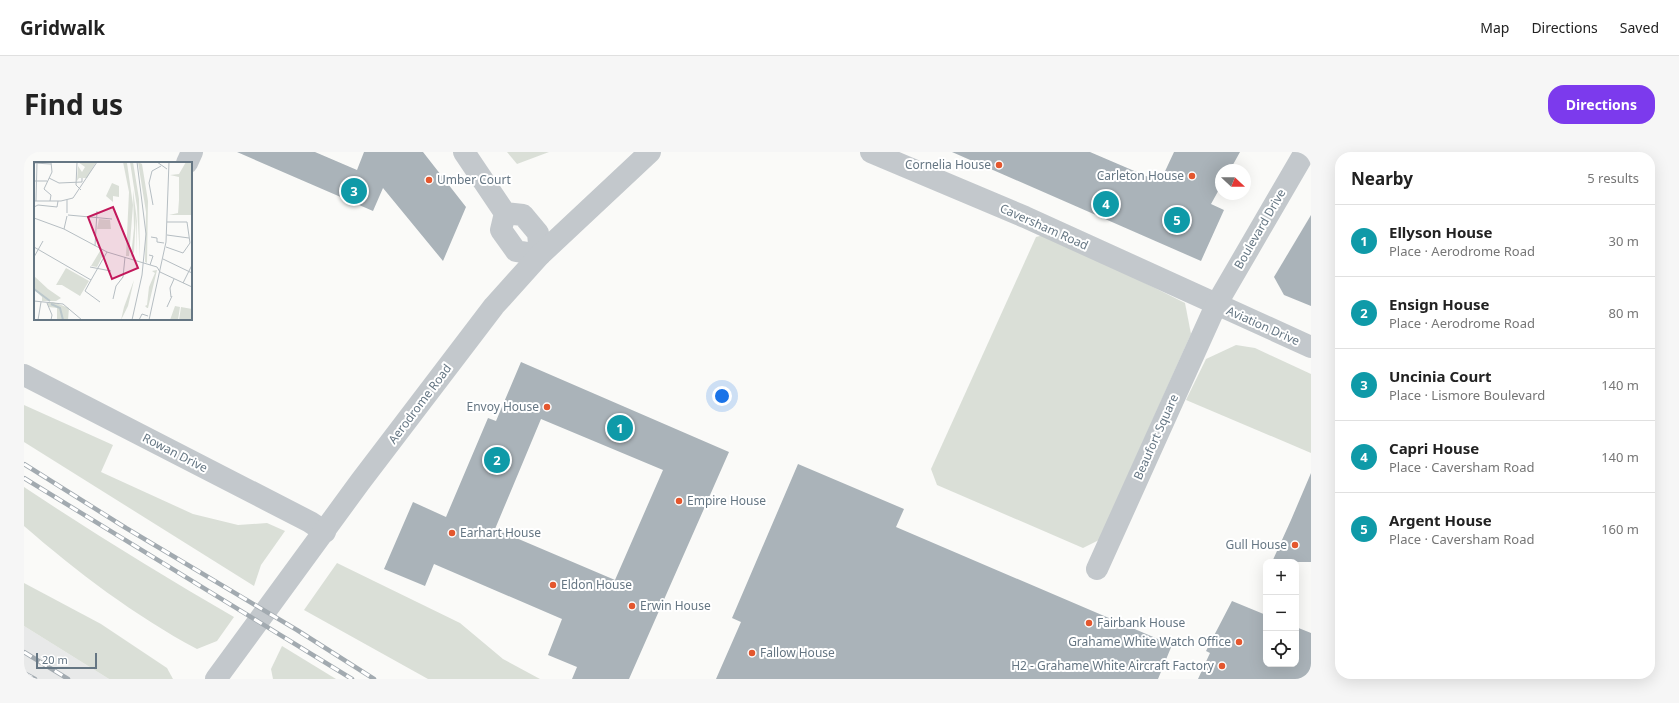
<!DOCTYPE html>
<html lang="en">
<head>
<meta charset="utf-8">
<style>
	:root { --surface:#fff; --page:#f6f6f6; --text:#222; --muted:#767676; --line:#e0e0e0; --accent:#7c3aed }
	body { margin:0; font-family:"Noto Sans",sans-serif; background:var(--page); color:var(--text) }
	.controls { position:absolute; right:12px; bottom:12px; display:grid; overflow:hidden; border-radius:8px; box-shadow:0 4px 16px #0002 }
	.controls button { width:36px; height:36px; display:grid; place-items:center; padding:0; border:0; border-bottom:1px solid var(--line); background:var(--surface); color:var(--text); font:20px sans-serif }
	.compass { position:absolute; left:1191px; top:12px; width:36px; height:36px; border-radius:50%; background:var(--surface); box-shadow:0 4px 16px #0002; rotate:112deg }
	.scale { position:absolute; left:12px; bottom:10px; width:61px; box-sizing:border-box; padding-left:4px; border:2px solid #657683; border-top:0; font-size:11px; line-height:14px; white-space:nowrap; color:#657683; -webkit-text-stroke:3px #fff; paint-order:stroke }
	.you { position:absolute; left:698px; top:244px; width:14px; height:14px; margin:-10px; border:3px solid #fff; border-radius:50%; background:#1a73e8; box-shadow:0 0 0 6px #1a73e833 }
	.badge { display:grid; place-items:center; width:26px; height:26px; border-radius:50%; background:var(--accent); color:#fff; font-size:13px; font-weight:700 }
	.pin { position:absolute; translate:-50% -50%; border:2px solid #fff; box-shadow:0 1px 4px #0006 }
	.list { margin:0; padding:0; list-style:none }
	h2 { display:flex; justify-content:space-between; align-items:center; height:52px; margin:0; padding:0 16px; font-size:17px }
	h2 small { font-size:13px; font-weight:400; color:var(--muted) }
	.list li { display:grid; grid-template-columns:26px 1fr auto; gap:12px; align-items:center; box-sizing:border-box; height:72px; padding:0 16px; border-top:1px solid var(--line) }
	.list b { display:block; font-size:15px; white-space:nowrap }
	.list p { margin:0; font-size:13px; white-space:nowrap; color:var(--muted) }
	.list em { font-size:13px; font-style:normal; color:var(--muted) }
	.icon { flex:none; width:22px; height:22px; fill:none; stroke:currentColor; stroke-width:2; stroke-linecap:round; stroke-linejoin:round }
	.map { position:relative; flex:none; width:1287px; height:527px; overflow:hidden; border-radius:16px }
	header { display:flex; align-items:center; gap:24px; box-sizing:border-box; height:56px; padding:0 20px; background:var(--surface); border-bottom:1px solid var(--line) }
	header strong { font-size:19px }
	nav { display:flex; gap:22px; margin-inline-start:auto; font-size:14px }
	.intro { display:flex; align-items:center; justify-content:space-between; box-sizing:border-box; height:96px; padding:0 24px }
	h1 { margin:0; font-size:28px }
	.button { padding:10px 18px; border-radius:16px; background:var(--accent); color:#fff; font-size:14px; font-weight:700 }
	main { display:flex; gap:24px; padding:0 24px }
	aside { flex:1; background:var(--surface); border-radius:16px; box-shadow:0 4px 16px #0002 }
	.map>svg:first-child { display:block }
	.built { fill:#e8e9e9 }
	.green { fill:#dadfd7 }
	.building { fill:#aab3b9; fill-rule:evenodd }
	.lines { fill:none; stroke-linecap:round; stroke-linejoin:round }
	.minor { stroke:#c3c8cc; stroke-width:22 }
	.tertiary { stroke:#c3c8cc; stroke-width:22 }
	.rail-casing { stroke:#a2aab0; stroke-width:4.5 }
	.rail { stroke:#fff; stroke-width:3; stroke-dasharray:9; stroke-linecap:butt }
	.poi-dot { fill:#e4572e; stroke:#fff; stroke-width:1.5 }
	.labels { text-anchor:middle; stroke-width:4; stroke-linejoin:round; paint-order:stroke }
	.poi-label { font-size:12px; fill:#657683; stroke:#fff; text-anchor:start }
	.street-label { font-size:12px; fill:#657683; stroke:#fff }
	.inset-river { fill:none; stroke:#bbc7cb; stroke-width:2 }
	.inset-road { fill:none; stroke:#b5bdc2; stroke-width:1 }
	.view { fill:#c2185b; fill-opacity:0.15; stroke:#c2185b; stroke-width:2 }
	.inset-edge { fill:none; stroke:#657683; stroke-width:2 }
</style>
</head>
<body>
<header>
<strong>Gridwalk</strong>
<nav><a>Map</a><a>Directions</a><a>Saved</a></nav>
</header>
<div class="intro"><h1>Find us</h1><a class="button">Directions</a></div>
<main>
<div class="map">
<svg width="1287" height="527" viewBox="0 0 1287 527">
	<rect width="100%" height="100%" fill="#fafaf8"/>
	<path class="built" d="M 0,474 L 85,527 L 0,527 Z"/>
	<g class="green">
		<path d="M 483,0 L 525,0 L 493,12 Z"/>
		<path d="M 1023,82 L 1161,151 L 1167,182 L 1075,388 L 1059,396 L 913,333 L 907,317 L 1012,85 Z"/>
		<path d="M 1212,193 L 1231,196 L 1287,222 L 1287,301 L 1162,248 L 1182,207 Z"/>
		<path d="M 0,253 L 89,293 L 77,320 L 169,362 L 214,373 L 243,371 L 261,379 L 237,413 L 230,434 L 0,290 Z"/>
		<path d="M 0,335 C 69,381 139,424 210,465 L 193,489 L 173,497 C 111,464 53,420 0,374 Z"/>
		<path d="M 313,411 L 436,471 L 479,507 L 516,527 L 404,527 L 280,458 Z"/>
		<path d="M 0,431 L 77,472 L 143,516 L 149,527 L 85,527 L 0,474 Z"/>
		<path d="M 258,494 L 312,527 L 249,527 L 247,517 Z"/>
	</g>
	<g class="building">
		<path d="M 213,0 L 291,0 L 333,18 L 340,0 L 399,0 L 442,55 L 419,109 L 359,36 L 349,59 Z"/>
		<path d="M 928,0 L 1066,0 L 1136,30 L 1150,0 L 1216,0 L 1206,18 L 1197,18 L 1197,34 L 1187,52 L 1200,58 L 1177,109 Z"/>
		<path d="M 1287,63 L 1287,154 L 1260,143 L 1250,125 Z"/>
		<path d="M 497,210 L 705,300 L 605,527 L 548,527 L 553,515 L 524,503 L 538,467 L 410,412 L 401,434 L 360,417 L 389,350 L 422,365 L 464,266 L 472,269 ZM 517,267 L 639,318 L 591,428 L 471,377 Z"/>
		<path d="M 774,312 L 880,357 L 872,375 L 1148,493 L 1134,527 L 692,527 L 717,470 L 708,466 Z"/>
		<path d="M 1287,321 L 1287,410 L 1248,410 L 1267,368 Z"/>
		<path d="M 1208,449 L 1242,463 L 1242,512 L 1272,512 L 1272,475 L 1287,481 L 1287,527 L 1174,527 L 1186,501 L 1182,499 Z"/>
	</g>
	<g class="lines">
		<g class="minor">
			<path d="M 440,0 L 481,61 L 499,63 L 514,81 L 516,103 L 492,99 L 477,78 L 481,61"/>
			<path d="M 847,0 L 1001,65 L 1287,195"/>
			<path d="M 163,11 L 168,0"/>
			<path d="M 0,223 L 286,370 L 301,380"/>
			<path d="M 1073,417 L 1192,153 L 1281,0"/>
		</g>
		<path class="tertiary" d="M 192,527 L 336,330 L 470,154 L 516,103 L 626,0"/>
		<defs>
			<g id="rail">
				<path d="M 0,312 L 102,376 L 273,478 L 350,527"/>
				<path d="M 0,326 L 328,527"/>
				<path d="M 0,500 L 44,527"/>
				<path d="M 0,521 L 11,527"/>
			</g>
		</defs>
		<use href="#rail" class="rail-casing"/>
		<use href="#rail" class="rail"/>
	</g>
	<g class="poi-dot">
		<circle cx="975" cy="13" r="4"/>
		<circle cx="1168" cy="24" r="4"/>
		<circle cx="405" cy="28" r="4"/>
		<circle cx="523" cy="255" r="4"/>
		<circle cx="655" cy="349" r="4"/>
		<circle cx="428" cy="381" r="4"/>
		<circle cx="1271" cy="393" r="4"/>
		<circle cx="529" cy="433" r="4"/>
		<circle cx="608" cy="454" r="4"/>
		<circle cx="1065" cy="471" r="4"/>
		<circle cx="1215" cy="490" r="4"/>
		<circle cx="728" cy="501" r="4"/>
		<circle cx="1198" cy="514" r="4"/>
	</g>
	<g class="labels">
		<g class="poi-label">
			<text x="967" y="17" text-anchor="end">Cornelia House</text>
			<text x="1160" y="28" text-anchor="end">Carleton House</text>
			<text x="413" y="32">Umber Court</text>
			<text x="515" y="259" text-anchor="end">Envoy House</text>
			<text x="663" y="353">Empire House</text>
			<text x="436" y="385">Earhart House</text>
			<text x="1263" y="397" text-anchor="end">Gull House</text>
			<text x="537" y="437">Eldon House</text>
			<text x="616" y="458">Erwin House</text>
			<text x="1073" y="475">Fairbank House</text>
			<text x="1207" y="494" text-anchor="end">Grahame White Watch Office</text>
			<text x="736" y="505">Fallow House</text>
			<text x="1190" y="518" text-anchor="end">H2 - Grahame White Aircraft Factory</text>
		</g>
		<g class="street-label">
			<text transform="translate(1020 75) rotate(24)" y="4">Caversham Road</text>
			<text transform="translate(1236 77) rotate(-60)" y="4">Boulevard Drive</text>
			<text transform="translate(1239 174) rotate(24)" y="4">Aviation Drive</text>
			<text transform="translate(396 252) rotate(-53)" y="4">Aerodrome Road</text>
			<text transform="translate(1132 285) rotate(-66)" y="4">Beaufort Square</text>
			<text transform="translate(151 301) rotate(27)" y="4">Rowan Drive</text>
		</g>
	</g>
	<g transform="translate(10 10)">
		<rect width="158" height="158" fill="#fafaf8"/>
		<path d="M 44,0 L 62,0 L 53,16 L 45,16 L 43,19 L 44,4 L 48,10 L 51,5 ZM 89,0 L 93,1 L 99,43 L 95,94 L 92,94 L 95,30 ZM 96,0 L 99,0 L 105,37 L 106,97 L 103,45 ZM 104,0 L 108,2 L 114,39 L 113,101 L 111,100 L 112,50 ZM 152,0 L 158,0 L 158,53 L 135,53 L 144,51 L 145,38 L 145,15 L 136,13 L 145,12 ZM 78,21 L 85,24 L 85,35 L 79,34 L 79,40 L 72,34 ZM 99,28 L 103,59 L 103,96 L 102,52 L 100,90 L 97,95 L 100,66 ZM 65,57 L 76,58 L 77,67 L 63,67 ZM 66,89 L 69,93 L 63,105 L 57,104 ZM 32,106 L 55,119 L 46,134 L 28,123 L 22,123 ZM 123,108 L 114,146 L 113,146 L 111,144 L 113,143 L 115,125 L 121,111 L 118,109 ZM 0,114 L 14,127 L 27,136 L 22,139 L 8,139 L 8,135 L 0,127 ZM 100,118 L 94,144 L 87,158 L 90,145 ZM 19,140 L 35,146 L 34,158 L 23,158 L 23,146 L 15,145 L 13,141 ZM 141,144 L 146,145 L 144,158 L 136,158 ZM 147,145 L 158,147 L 158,158 L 145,158 Z" fill="#dadfd7"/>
		<path class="inset-river" d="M 0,127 L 16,139M 17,142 L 26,146 L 29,158"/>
		<path class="inset-road" d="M 43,0 L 42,23 L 47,28M 123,0 L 133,7M 0,1 L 17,2M 15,16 L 25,21 L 48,20 L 48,16M 0,19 L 13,19M 33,38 L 33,51M 0,39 L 27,39 L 39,36 L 63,0M 2,39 L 3,0M 16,39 L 17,33 L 10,27 L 18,10 L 17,0M 119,43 L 115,21 L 118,9 L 127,4M 0,45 L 4,43 L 23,45 L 24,39M 34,53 L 78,57M 0,56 L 30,67 L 73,90 L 123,105 L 126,110 L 158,125M 30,67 L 33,54M 133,73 L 155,76M 117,75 L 123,76 L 123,80 L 130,81M 61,84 L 63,49M 0,85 L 57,118 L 73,90M 132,85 L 149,91 L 156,81 L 153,60 L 133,60M 115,93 L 119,94 L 116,103M 0,95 L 9,79M 129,97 L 158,111M 56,105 L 77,109M 57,118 L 51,129 L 66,140M 149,121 L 158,103M 137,135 L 136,126 L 140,117M 79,137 L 82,124 L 89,115 L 91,95M 0,139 L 29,142 L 48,158M 13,141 L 18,153 L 17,158M 133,145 L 138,134M 4,158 L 7,140M 98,158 L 108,113 L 112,72 L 103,0M 105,158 L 108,152 L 114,154M 115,158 L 132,80 L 135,0"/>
		<path class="view" d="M 79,45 L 104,106 L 78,117 L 54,55 Z"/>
		<rect width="158" height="158" class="inset-edge"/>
	</g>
</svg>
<div class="controls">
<button>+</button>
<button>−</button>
<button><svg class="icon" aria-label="locate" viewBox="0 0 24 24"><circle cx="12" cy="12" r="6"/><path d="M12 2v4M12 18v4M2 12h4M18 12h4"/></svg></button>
</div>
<svg class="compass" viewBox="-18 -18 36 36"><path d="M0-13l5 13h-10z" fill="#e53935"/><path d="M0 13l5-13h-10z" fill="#767676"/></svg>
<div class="scale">20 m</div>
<div class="you"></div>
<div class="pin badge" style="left:596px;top:276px;background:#0f9aa8">1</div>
<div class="pin badge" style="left:473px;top:308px;background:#0f9aa8">2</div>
<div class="pin badge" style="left:330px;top:39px;background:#0f9aa8">3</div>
<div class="pin badge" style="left:1082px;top:52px;background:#0f9aa8">4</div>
<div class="pin badge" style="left:1153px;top:68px;background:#0f9aa8">5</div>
</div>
<aside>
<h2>Nearby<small>5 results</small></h2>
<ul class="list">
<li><span class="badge" style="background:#0f9aa8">1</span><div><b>Ellyson House</b><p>Place · Aerodrome Road</p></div><em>30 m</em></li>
<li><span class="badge" style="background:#0f9aa8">2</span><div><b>Ensign House</b><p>Place · Aerodrome Road</p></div><em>80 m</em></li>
<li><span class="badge" style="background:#0f9aa8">3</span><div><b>Uncinia Court</b><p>Place · Lismore Boulevard</p></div><em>140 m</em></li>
<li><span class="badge" style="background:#0f9aa8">4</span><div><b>Capri House</b><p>Place · Caversham Road</p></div><em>140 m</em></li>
<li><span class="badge" style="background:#0f9aa8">5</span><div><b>Argent House</b><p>Place · Caversham Road</p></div><em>160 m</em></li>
</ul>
</aside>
</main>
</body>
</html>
